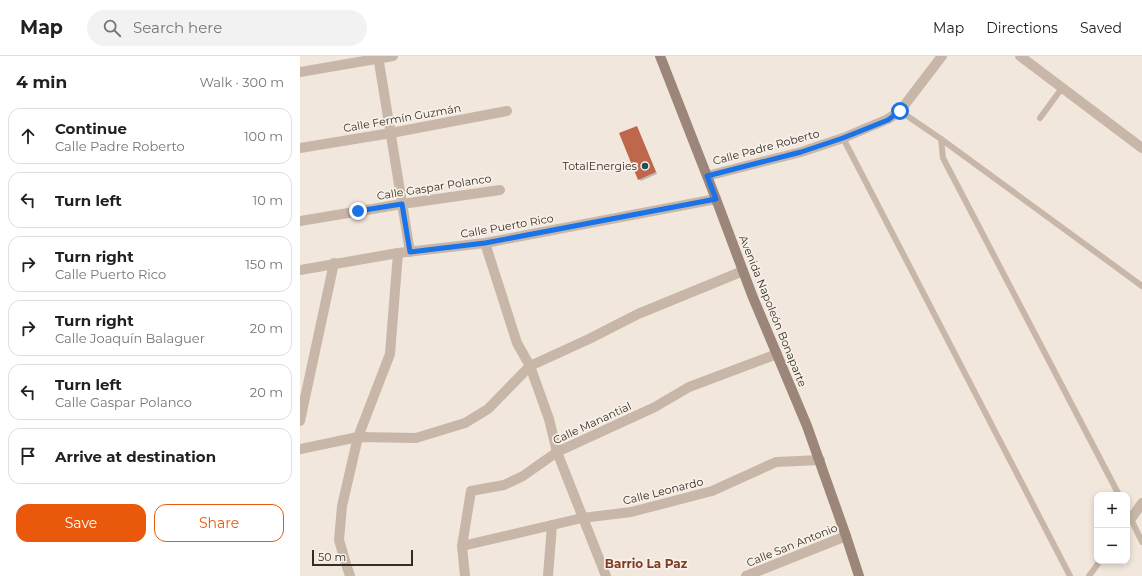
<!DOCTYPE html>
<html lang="en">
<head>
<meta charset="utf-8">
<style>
	:root { --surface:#fff; --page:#f2f2f2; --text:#202124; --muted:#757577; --line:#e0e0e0; --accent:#ea580c }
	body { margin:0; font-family:Montserrat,sans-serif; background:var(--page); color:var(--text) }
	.controls { position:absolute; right:12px; bottom:12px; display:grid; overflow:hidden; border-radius:8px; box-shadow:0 2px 6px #0003 }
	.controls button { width:36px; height:36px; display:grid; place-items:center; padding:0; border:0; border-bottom:1px solid var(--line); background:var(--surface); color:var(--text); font:20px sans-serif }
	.scale { position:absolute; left:12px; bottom:10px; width:101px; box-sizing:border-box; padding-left:4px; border:2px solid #352c28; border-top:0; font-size:11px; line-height:14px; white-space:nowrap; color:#352c28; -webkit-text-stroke:3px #f8f1e8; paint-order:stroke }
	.stop { position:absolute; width:12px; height:12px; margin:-9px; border:3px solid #1a73e8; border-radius:50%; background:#fff }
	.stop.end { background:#1a73e8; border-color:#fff; box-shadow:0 1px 4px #0008 }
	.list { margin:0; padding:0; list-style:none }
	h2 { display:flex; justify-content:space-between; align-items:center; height:52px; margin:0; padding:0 16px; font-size:17px }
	h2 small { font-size:13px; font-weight:400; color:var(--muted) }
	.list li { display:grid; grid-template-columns:26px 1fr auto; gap:12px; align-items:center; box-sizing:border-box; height:56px; margin:0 8px 8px; padding:0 8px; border:1px solid var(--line); border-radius:12px }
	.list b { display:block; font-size:15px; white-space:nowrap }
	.list p { margin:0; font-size:13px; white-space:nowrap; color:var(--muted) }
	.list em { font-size:13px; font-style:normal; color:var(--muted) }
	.actions { display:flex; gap:8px; padding:12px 16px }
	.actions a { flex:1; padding:9px 0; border:1px solid var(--accent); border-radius:12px; text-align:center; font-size:14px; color:var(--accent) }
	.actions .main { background:var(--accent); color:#fff }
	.icon { flex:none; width:22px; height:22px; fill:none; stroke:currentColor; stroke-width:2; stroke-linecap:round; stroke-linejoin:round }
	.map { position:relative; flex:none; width:842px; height:520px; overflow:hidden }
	header { display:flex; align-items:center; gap:24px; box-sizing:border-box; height:56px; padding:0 20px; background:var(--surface); border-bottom:1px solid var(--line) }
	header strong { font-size:19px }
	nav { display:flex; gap:22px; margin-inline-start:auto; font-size:14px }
	.search { width:280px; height:36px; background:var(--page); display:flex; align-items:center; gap:10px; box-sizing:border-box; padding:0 14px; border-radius:22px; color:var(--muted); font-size:15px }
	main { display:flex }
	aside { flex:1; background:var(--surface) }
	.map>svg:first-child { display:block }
	.shadow { fill:#0003 }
	.building { fill:#bf674c }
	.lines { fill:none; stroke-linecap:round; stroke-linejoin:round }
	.service { stroke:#c8b7a9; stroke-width:6 }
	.minor { stroke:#c8b7a9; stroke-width:10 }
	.secondary { stroke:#9c867a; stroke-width:10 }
	.route { stroke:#1a73e8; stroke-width:5 }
	.poi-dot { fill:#205255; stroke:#f8f1e8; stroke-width:1.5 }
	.labels { text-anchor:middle; stroke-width:3.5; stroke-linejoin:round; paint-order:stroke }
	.street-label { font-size:11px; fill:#352c28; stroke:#f8f1e8 }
	.poi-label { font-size:11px; fill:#352c28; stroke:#f8f1e8; text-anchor:end }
	.neighbourhood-label { font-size:12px; font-weight:bold; fill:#803b26; stroke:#f8f1e8 }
</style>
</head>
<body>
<header>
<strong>Map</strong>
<div class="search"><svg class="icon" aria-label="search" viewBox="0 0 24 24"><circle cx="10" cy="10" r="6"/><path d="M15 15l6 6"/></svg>Search here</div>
<nav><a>Map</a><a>Directions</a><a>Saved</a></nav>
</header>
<main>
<aside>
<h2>4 min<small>Walk · 300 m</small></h2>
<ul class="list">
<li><svg class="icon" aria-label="ahead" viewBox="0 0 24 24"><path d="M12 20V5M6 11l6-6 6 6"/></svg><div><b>Continue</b><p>Calle Padre Roberto</p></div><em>100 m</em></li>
<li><svg class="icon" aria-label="left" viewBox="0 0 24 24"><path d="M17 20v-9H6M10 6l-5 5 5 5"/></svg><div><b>Turn left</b></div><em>10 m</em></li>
<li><svg class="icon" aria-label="right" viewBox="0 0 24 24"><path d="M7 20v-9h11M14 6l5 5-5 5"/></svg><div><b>Turn right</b><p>Calle Puerto Rico</p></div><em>150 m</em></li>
<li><svg class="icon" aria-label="right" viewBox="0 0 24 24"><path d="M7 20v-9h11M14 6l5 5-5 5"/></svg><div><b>Turn right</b><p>Calle Joaquín Balaguer</p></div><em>20 m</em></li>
<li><svg class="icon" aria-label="left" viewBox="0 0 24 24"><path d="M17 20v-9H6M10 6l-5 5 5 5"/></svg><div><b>Turn left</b><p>Calle Gaspar Polanco</p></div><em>20 m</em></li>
<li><svg class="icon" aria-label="arrive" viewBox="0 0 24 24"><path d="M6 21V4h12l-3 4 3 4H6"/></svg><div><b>Arrive at destination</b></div></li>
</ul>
<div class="actions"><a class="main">Save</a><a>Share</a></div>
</aside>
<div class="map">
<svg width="842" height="520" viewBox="0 0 842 520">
	<rect width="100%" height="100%" fill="#f1e7dc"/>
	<path class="shadow" d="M 336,71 L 338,73 L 357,118 L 341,125 L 339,123 Z"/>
	<path class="building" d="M 337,70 L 356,116 L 338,124 L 319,77 Z"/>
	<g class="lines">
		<g class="service">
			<path d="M 600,55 L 641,83 L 842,230"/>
			<path d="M 740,62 L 762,32"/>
			<path d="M 543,82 L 770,520"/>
			<path d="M 641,83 L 643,102 L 819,439"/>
			<path d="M 827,455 L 842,486"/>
			<path d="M 789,520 L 800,505"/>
		</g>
		<g class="minor">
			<path d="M 78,0 L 110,196"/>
			<path d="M 720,0 L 842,92"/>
			<path d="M 0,16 L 93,0"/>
			<path d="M 0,92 L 91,77 L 207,55"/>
			<path d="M 407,120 L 501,96 L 543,82 L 588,63 L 600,55 L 642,0"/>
			<path d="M 0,165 L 102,148 L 200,134"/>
			<path d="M 185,187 L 217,287 L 230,310 L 249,363 L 257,396 L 306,520"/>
			<path d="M 0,214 L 98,197 L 185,187 L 416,143"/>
			<path d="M 0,365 L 34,207"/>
			<path d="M 0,393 L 58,381 L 116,382 L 165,367 L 188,353 L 230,310 L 289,283 L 338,258 L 443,215"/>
			<path d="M 831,463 L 842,447"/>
			<path d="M 162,490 L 282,462 L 331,456 L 412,435 L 476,406 L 520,404"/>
			<path d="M 50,520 L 46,508 L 39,484 L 42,450 L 58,381 L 90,298 L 98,197"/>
			<path d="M 165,520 L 162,490 L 171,435 L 204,429 L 223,420 L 257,396 L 355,351 L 389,331 L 477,298"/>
			<path d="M 248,520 L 252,469"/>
			<path d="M 446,520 L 546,480"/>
		</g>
		<path class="secondary" d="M 360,0 L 416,143 L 452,239 L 507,370 L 546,480 L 559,520"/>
	</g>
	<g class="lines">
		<path class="route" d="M 58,155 L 102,148 L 110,196 L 185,187 L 416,143 L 407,120 L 501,96 L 543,82 L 588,64 L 600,55"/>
	</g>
	<circle class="poi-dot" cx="345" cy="110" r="4"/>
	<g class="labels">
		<g class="street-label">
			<text transform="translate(102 62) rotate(-10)" y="4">Calle Fermín Guzmán</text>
			<text transform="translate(466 91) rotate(-15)" y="4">Calle Padre Roberto</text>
			<text transform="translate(134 131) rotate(-9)" y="4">Calle Gaspar Polanco</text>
			<text transform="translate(207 170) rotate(-10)" y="4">Calle Puerto Rico</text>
			<text transform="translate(473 255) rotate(68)" y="4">Avenida Napoleón Bonaparte</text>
			<text transform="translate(292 367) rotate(-25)" y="4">Calle Manantial</text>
			<text transform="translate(363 435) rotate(-14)" y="4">Calle Leonardo</text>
			<text transform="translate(492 489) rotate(-22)" y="4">Calle San Antonio</text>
		</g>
		<g class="poi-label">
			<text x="337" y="114">TotalEnergies</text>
		</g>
		<g class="neighbourhood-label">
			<text x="346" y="512">Barrio La Paz</text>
		</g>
	</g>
</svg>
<div class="controls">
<button>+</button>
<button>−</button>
</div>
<div class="scale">50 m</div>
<div class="stop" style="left:600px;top:55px"></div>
<div class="stop end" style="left:58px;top:155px"></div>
</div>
</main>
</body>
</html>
